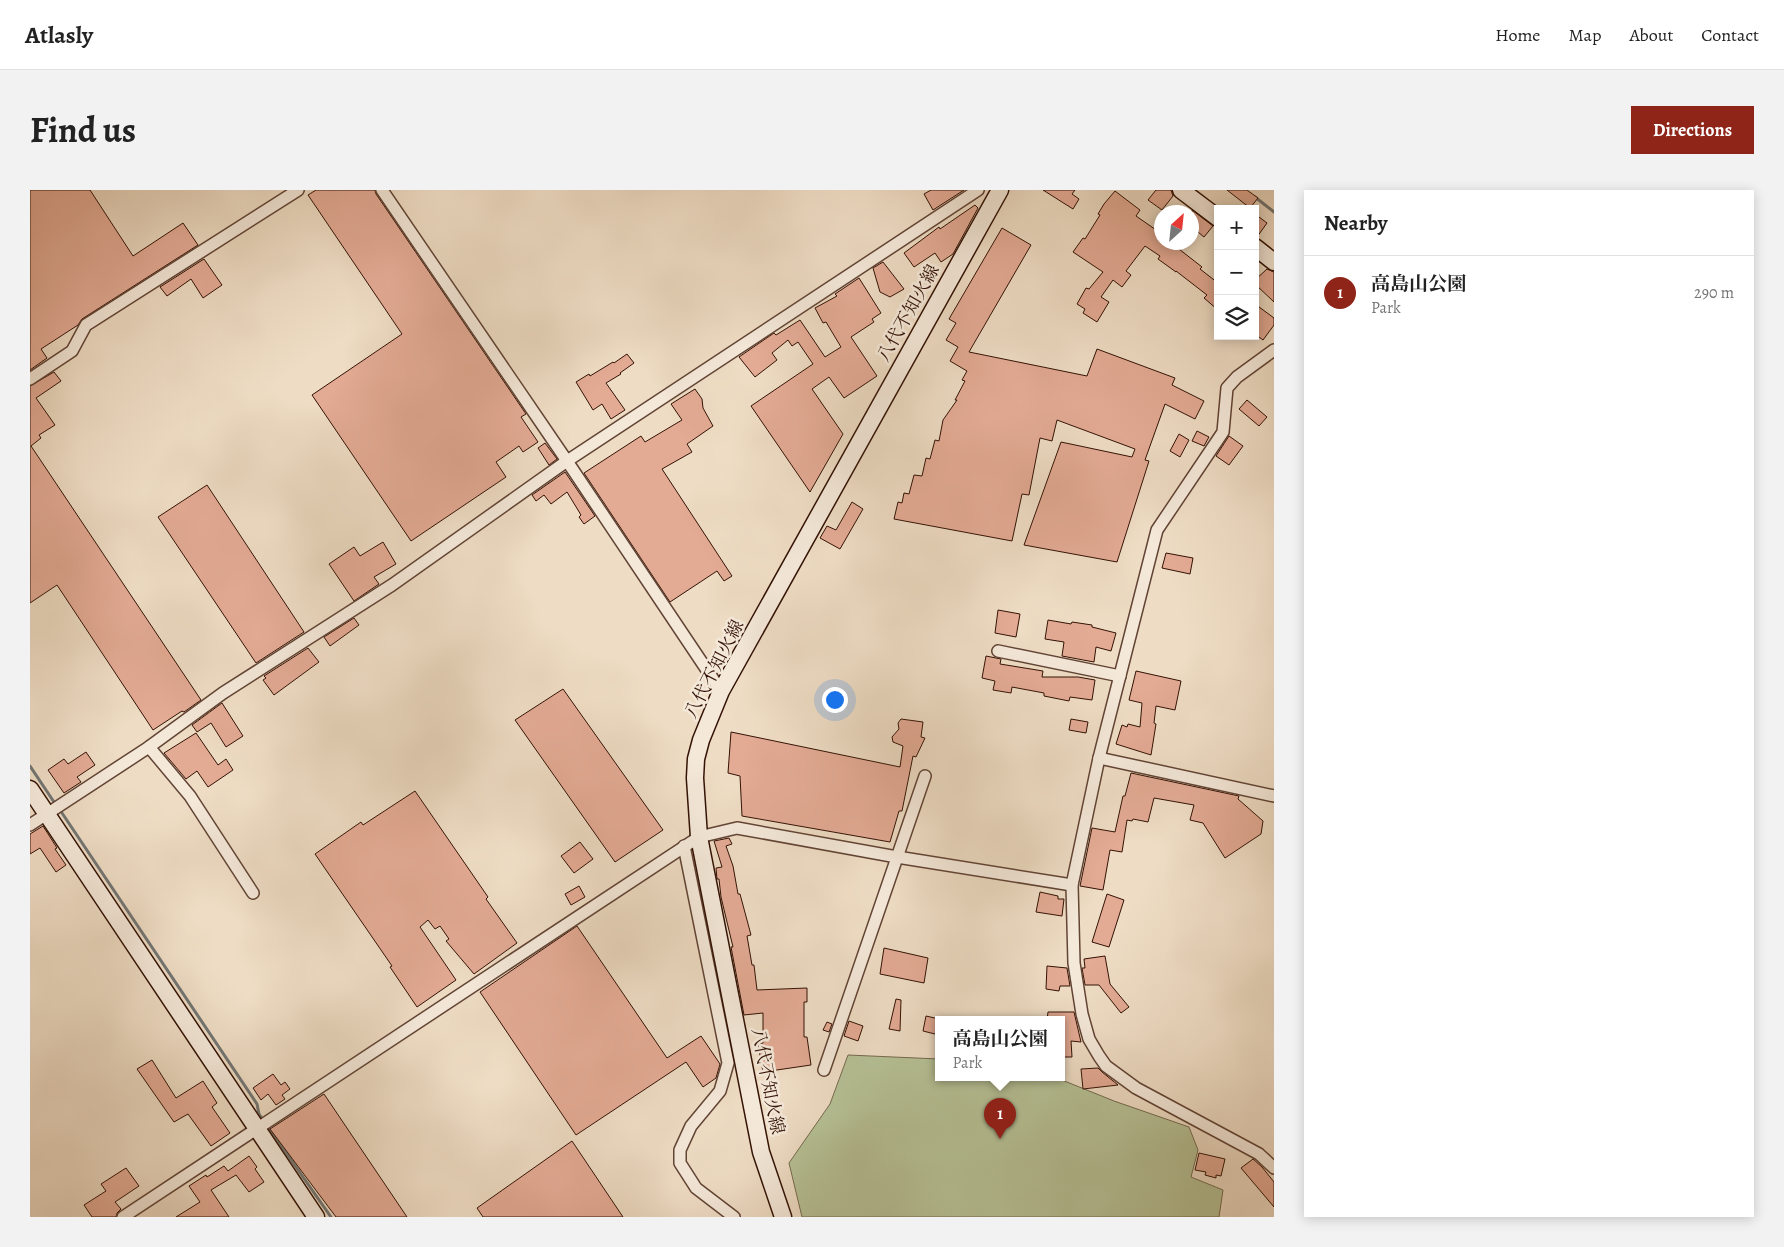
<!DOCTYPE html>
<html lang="en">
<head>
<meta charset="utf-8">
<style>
	:root { --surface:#fff; --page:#f2f2f2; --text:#222; --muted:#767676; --line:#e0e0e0; --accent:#8f2418 }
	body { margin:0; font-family:Alegreya,"Noto Serif JP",serif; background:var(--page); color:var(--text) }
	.controls { position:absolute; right:15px; top:15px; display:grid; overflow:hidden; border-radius:0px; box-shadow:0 2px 12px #0003 }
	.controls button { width:45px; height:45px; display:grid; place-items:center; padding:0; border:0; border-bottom:1px solid var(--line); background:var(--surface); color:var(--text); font:25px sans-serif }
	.compass { position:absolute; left:1124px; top:15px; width:45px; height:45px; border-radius:50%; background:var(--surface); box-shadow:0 2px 12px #0003; rotate:27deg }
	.you { position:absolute; left:804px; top:509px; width:18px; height:18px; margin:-12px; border:4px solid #fff; border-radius:50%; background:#1a73e8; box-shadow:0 0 0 8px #1a73e833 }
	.badge { display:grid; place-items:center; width:32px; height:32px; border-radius:50%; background:var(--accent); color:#fff; font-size:16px; font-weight:700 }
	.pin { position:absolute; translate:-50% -41px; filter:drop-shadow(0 1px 2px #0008) }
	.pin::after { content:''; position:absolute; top:26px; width:18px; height:15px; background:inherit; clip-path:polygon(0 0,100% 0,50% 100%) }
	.popup { position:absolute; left:905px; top:826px; width:130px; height:65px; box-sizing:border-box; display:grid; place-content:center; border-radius:0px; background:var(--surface); filter:drop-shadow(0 1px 4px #0005); font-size:16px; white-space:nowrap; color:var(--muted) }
	.popup b { font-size:19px; color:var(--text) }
	.popup::after { content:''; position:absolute; left:50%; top:100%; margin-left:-10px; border:10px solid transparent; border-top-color:var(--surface) }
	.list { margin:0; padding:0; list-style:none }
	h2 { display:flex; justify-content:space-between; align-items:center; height:65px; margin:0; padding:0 20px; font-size:21px }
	h2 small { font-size:16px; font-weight:400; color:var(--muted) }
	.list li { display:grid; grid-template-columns:32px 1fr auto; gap:15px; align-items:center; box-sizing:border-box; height:75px; padding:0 20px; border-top:1px solid var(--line) }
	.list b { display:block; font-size:19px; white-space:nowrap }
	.list p { margin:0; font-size:16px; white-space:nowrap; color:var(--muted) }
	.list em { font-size:16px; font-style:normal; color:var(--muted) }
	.icon { flex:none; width:28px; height:28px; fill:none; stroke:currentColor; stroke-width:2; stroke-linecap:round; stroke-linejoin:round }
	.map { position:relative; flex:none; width:1244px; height:1027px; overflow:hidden; border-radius:0px }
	header { display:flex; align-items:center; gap:30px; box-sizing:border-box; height:70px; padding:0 25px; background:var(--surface); border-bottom:1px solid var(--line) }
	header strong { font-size:24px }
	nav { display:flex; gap:28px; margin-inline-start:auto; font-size:18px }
	.intro { display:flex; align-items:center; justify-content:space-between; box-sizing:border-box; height:120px; padding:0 30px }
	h1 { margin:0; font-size:35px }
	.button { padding:12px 22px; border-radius:0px; background:var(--accent); color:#fff; font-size:18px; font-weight:700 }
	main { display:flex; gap:30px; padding:0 30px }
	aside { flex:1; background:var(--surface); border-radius:0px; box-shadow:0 2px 12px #0003 }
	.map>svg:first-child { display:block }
	.green { fill:#b6c196; stroke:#746a4e }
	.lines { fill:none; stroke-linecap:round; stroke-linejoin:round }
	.stream { stroke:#737674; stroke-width:3 }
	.building { fill:#e3aa94; stroke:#331205 }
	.street-casing { stroke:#624435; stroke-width:14 }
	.secondary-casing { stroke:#331205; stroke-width:19 }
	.street { stroke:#f4e8d9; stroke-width:11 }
	.secondary { stroke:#f4e8d9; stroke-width:16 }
	.labels { text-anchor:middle; stroke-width:5; stroke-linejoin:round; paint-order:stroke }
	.street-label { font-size:18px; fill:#331205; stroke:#f4e8d9 }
</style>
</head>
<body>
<header>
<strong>Atlasly</strong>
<nav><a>Home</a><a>Map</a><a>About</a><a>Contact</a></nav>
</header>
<div class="intro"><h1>Find us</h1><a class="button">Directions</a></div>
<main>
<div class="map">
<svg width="1244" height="1027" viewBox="0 0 1244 1027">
	<rect width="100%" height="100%" fill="#eedcc4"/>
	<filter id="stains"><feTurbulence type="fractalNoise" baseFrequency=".004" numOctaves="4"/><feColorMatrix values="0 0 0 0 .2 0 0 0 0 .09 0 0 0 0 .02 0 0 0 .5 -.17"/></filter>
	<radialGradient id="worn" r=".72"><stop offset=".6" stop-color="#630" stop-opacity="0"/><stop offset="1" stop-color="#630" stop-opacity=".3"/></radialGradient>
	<path class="green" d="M 818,865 L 909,869 L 909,888 L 1027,888 L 1084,911 L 1159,937 L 1168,960 L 1161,987 L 1193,1000 L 1189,1027 L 772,1027 L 759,973 L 800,914 Z"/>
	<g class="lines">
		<g class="stream">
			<path d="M 1225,7 L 1244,22"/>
			<path d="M 0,576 L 26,615"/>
			<path d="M 30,620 L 227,914 L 229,924 L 301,1027"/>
		</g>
	</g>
	<g class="building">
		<path d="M 0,0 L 60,0 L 103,66 L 153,33 L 168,55 L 52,129 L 48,135 L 11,159 L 17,168 L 0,180 Z"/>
		<path d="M 286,0 L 345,0 L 346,4 L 496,224 L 491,227 L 508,252 L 493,262 L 489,256 L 466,272 L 476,287 L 381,351 L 282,205 L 372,144 L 278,5 Z"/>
		<path d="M 901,0 L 934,0 L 903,20 L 894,4 Z"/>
		<path d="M 1013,0 L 1045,0 L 1042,4 L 1049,9 L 1043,19 Z"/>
		<path d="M 1126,0 L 1141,0 L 1143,6 L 1132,20 L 1118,10 Z"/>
		<path d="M 1197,0 L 1217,0 L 1228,8 L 1220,18 Z"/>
		<path d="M 1085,1 L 1110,20 L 1106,26 L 1132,44 L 1132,52 L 1140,52 L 1172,77 L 1170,79 L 1188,93 L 1188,120 L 1174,108 L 1177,105 L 1146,81 L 1146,82 L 1128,69 L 1130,66 L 1115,56 L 1096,81 L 1101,85 L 1092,97 L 1083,90 L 1071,107 L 1079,112 L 1067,132 L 1053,123 L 1055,119 L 1047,114 L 1056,98 L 1059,99 L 1073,82 L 1043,62 L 1053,48 L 1055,49 L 1070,25 L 1068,24 L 1074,14 Z"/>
		<path d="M 945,15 L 948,18 L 923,64 L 911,72 L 905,63 L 884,77 L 874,63 L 909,37 L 910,39 Z"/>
		<path d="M 1162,20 L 1183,36 L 1174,47 L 1162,37 Z"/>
		<path d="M 1225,24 L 1237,33 L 1227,47 L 1225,47 Z"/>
		<path d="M 972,38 L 1001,55 L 939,162 L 1057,186 L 1067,159 L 1145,188 L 1142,195 L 1174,211 L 1165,229 L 1135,214 L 1115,270 L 1119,271 L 1087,372 L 994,355 L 1031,252 L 1102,267 L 1105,259 L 1027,230 L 1022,251 L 1010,248 L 999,305 L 992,304 L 982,351 L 864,329 L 868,312 L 872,313 L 874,303 L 879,304 L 884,285 L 892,286 L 896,268 L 900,269 L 905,250 L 909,251 L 913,230 L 927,210 L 925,210 L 935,191 L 932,190 L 937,181 L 920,171 L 928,157 L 916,150 L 926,133 L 919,129 Z"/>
		<path d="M 174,69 L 192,95 L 173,108 L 161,89 L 137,106 L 130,97 Z"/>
		<path d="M 853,72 L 874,99 L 860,107 L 850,102 L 843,78 Z"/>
		<path d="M 1237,79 L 1244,82 L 1244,112 L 1225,94 L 1225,90 Z"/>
		<path d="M 829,88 L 851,123 L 842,129 L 844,132 L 821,147 L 847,186 L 814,208 L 799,187 L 782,199 L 813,244 L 780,302 L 721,216 L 783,174 L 768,152 L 762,156 L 758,150 L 742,163 L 747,170 L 725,187 L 709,167 L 744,143 L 746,145 L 770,130 L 795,167 L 811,157 L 796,132 L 793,133 L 785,118 L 807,106 L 805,104 Z"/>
		<path d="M 1225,114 L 1244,128 L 1244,135 L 1233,150 L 1225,144 Z"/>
		<path d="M 597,164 L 604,173 L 590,183 L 591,184 L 576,193 L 595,220 L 581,229 L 572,214 L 563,220 L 546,192 L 559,184 L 560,186 L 583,172 L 584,173 Z"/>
		<path d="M 24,182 L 31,191 L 6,208 L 25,235 L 9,245 L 11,248 L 1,256 L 171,510 L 154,522 L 152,521 L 123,540 L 27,395 L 0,413 L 0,196 Z"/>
		<path d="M 665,199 L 672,209 L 673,218 L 683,236 L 657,254 L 662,262 L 632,279 L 702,386 L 694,391 L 687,381 L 640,412 L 554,283 L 611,246 L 615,252 L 652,230 L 641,214 Z"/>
		<path d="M 1217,210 L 1237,227 L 1229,236 L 1209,219 Z"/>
		<path d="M 1167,241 L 1179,247 L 1174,256 L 1162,251 Z"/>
		<path d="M 1149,244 L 1159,250 L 1150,267 L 1140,261 Z"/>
		<path d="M 1199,246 L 1213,256 L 1199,275 L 1186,266 Z"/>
		<path d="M 515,253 L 527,269 L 519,275 L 508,258 Z"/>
		<path d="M 535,282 L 565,326 L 554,334 L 549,327 L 551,325 L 537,302 L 521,314 L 514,305 L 506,311 L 502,305 Z"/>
		<path d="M 177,295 L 274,442 L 226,473 L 128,327 Z"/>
		<path d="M 822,312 L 833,319 L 810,359 L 790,348 L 797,336 L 806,340 Z"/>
		<path d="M 353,352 L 366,374 L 344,387 L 349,394 L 324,411 L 299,374 L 324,357 L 330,366 Z"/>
		<path d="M 1136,363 L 1163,368 L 1160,384 L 1132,378 Z"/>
		<path d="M 968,420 L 990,424 L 986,447 L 965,443 Z"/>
		<path d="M 324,428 L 329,435 L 300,456 L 294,447 Z"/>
		<path d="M 1018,430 L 1041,434 L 1042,432 L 1062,435 L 1062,437 L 1086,443 L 1081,461 L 1066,457 L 1064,472 L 1032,466 L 1034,452 L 1015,449 Z"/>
		<path d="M 278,458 L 289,472 L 244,505 L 233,490 L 236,488 L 234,486 Z"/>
		<path d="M 956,466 L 971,469 L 970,474 L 1013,481 L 1012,487 L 1048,487 L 1065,490 L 1062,510 L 1040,507 L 1039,511 L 1014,506 L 1014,503 L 982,497 L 981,503 L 963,500 L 965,491 L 952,488 Z"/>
		<path d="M 1106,481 L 1151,491 L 1145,520 L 1126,516 L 1124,533 L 1126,534 L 1121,565 L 1086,554 L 1092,535 L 1097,537 L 1098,534 L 1110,537 L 1112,513 L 1099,510 Z"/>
		<path d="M 533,499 L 633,640 L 585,672 L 485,530 Z"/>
		<path d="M 192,513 L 213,546 L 196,557 L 181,533 L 167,542 L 162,535 Z"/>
		<path d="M 871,529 L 893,532 L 891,547 L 895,548 L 886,567 L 883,566 L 872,621 L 869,621 L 860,652 L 712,626 L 710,586 L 698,583 L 701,542 L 870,577 L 873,556 L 863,552 L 862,547 L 869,539 L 868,533 Z"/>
		<path d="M 1041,529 L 1058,532 L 1056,543 L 1039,540 Z"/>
		<path d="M 166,543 L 188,575 L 196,569 L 203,580 L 178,597 L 167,581 L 156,589 L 134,563 Z"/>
		<path d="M 56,562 L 65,575 L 47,587 L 51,592 L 34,603 L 18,580 L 34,569 L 38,574 Z"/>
		<path d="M 1101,583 L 1209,606 L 1208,609 L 1233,631 L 1231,644 L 1195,668 L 1173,633 L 1160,630 L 1164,615 L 1124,608 L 1118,632 L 1103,629 L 1102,631 L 1097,630 L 1092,662 L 1080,660 L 1073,700 L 1050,696 L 1062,638 L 1085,642 L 1093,606 L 1095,606 Z"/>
		<path d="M 385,601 L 458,707 L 456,709 L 487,753 L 444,784 L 416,751 L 419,749 L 410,736 L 405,739 L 398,730 L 390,737 L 426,790 L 387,817 L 360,777 L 362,776 L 285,664 L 331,632 L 333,635 Z"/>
		<path d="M 13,636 L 27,658 L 25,659 L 36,675 L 26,682 L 10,658 L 0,664 L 0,644 Z"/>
		<path d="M 699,648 L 702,654 L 696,656 L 703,676 L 708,704 L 710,704 L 721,745 L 717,746 L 722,775 L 724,775 L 727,800 L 777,798 L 777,812 L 774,812 L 774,847 L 777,847 L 781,875 L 733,882 L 728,854 L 733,853 L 733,823 L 714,825 L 701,757 L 703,757 L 691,707 L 689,689 L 687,689 L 686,678 L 692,677 L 684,651 Z"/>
		<path d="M 550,652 L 563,669 L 544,683 L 531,666 Z"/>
		<path d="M 549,696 L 555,707 L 541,715 L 535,704 Z"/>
		<path d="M 1010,702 L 1028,706 L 1028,709 L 1034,709 L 1032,726 L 1006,722 Z"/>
		<path d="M 1077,704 L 1094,710 L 1079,757 L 1062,752 Z"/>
		<path d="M 547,736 L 637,868 L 671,846 L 690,874 L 686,888 L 673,897 L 656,872 L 546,945 L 450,802 Z"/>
		<path d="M 854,758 L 898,768 L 894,793 L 850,784 Z"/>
		<path d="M 1075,766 L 1080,794 L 1099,817 L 1091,823 L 1069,795 L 1055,795 L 1052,778 L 1055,778 L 1054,769 Z"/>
		<path d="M 1017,776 L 1037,778 L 1040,796 L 1030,796 L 1029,801 L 1016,799 Z"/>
		<path d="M 866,809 L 871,810 L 870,841 L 859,839 Z"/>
		<path d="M 1018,822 L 1044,822 L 1051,852 L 1041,851 L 1042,867 L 1031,867 L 1031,830 L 1017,830 Z"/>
		<path d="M 896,826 L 909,829 L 909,845 L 893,841 Z"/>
		<path d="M 819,831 L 833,836 L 828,851 L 814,846 Z"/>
		<path d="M 797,832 L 802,834 L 799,842 L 793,840 Z"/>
		<path d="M 122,870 L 146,908 L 173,891 L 187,913 L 182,917 L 200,943 L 181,956 L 158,924 L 144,932 L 107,879 Z"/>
		<path d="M 1068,878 L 1072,882 L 1088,895 L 1053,899 L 1051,879 Z"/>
		<path d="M 243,884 L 251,895 L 255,892 L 260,899 L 252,905 L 255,909 L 246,915 L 238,904 L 231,910 L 223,898 Z"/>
		<path d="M 294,904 L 377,1027 L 306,1027 L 240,939 Z"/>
		<path d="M 542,951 L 593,1027 L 453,1027 L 447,1018 Z"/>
		<path d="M 1169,963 L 1195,969 L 1191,986 L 1186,985 L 1186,988 L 1175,985 L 1176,982 L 1165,980 Z"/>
		<path d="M 219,966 L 227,977 L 225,979 L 234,992 L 219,1002 L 206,985 L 181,1000 L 199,1027 L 146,1027 L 170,1012 L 159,996 L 176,985 L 177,987 L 194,976 L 198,981 Z"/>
		<path d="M 1223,969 L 1232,977 L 1244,992 L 1244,1017 L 1211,978 Z"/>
		<path d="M 96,978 L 109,996 L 85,1012 L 91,1019 L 87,1023 L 86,1027 L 62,1027 L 54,1015 L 76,1001 L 71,994 Z"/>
	</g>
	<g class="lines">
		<defs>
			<g id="street">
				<path d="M 352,0 L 537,271 L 691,501"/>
				<path d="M 1244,160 L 1207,187 L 1197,198 L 1193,242 L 1127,340 L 1069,568 L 1042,695 L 1044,773 L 1052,824 L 1059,849 L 1069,866 L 1076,876 L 1106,898 L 1229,964 L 1244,978"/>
				<path d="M 0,189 L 42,161 L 56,135 L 268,0"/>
				<path d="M 968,461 L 1090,486"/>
				<path d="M 119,557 L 160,606 L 223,703"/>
				<path d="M 1069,568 L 1244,606"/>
				<path d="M 0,635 L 119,557 L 193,503 L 362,395 L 537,271 L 948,0"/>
				<path d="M 654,656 L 698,873 L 690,901 L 661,936 L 650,960 L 650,973 L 666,998 L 704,1027"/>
				<path d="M 794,880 L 895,586"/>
				<path d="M 93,1027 L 669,647 L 707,638 L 867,667 L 1042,695"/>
			</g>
			<g id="secondary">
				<path d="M 1151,0 L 1188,28"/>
				<path d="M 1225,57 L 1244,72"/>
				<path d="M 0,599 L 286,1027"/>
				<path d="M 753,1027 L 731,962 L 669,647 L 665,588 L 666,569 L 671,550 L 691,501 L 970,0"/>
			</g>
		</defs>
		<use href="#street" class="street-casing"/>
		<use href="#secondary" class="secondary-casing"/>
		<use href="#street" class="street"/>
		<use href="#secondary" class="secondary"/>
	</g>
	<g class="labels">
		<g class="street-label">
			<text transform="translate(878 123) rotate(-61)" y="6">八代不知火線</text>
			<text transform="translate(684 479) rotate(-63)" y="6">八代不知火線</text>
			<text transform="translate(738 891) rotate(79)" y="6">八代不知火線</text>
		</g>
	</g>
	<rect width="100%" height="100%" filter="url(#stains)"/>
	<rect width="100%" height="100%" fill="url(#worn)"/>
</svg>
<div class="controls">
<button>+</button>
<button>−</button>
<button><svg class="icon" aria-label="layers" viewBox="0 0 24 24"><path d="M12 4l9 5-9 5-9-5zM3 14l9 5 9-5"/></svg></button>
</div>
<svg class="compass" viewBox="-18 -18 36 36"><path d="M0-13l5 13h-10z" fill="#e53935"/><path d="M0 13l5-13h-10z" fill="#767676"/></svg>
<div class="you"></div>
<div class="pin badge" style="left:970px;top:949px">1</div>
<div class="popup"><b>高島山公園</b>Park</div>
</div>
<aside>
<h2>Nearby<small></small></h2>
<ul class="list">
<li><span class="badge">1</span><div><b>高島山公園</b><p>Park</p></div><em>290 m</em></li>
</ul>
</aside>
</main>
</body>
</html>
